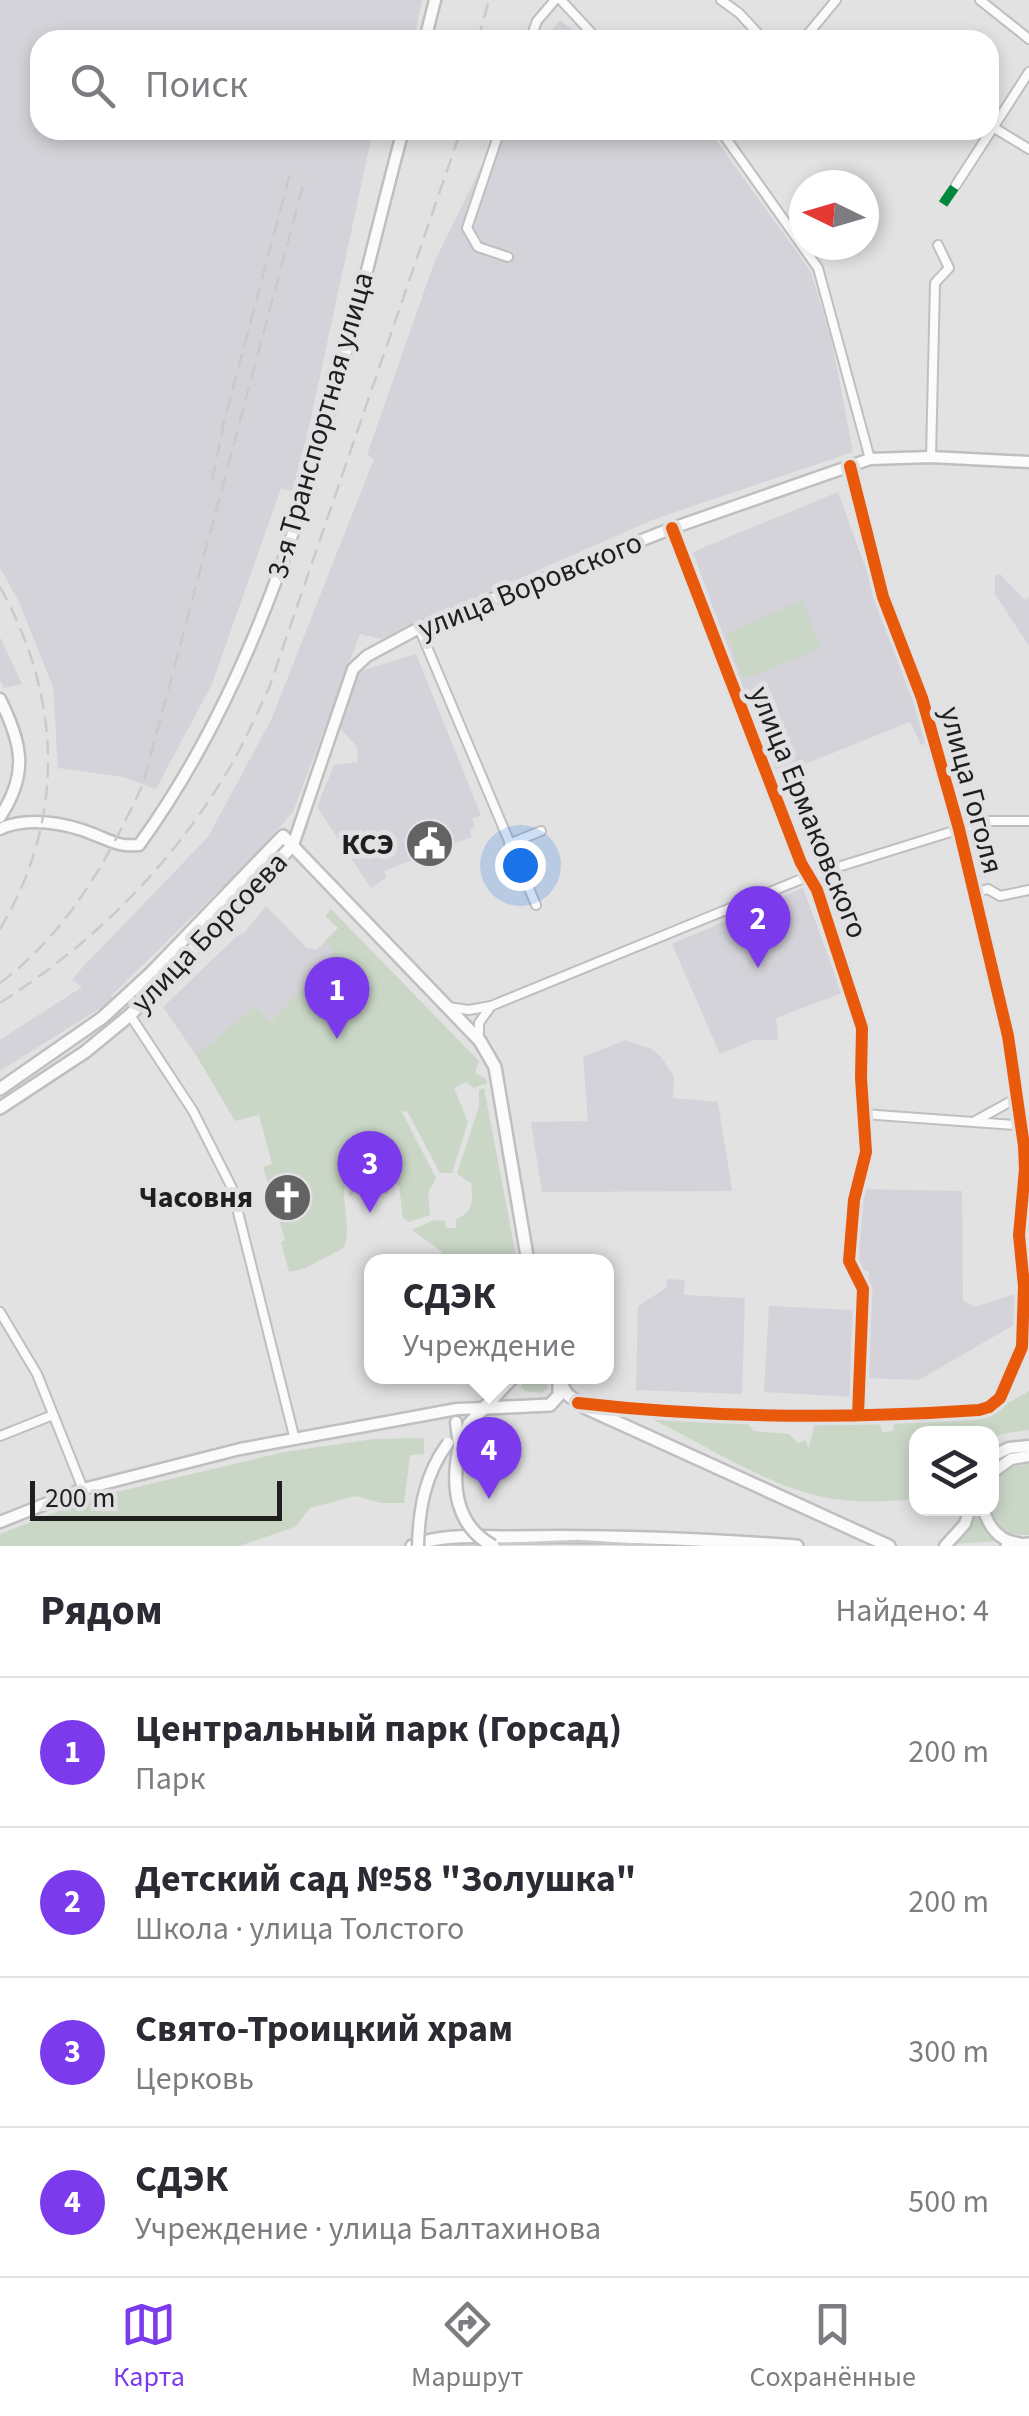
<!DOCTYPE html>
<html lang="ru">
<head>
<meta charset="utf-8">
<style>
	:root { --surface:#fff; --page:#f2f2f3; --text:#2b2b33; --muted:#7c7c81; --line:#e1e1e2; --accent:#7c3aed }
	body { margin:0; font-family:"Source Sans 3",sans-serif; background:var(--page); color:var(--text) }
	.controls { position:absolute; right:30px; bottom:30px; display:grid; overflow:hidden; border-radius:20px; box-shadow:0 5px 15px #0003 }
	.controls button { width:90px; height:90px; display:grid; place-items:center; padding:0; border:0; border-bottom:2px solid var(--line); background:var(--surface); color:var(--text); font:50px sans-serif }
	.compass { position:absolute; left:789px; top:170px; width:90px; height:90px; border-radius:50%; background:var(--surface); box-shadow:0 5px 15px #0003; rotate:275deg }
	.scale { position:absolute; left:30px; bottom:25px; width:252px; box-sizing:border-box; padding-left:10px; border:5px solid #1f1f20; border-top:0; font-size:28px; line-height:35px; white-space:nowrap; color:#1f1f20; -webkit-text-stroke:8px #e1e1e4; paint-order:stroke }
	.you { position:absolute; left:520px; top:865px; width:35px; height:35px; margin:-25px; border:8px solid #fff; border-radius:50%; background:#1a73e8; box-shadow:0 0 0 15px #1a73e833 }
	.badge { display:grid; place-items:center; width:65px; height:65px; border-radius:50%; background:var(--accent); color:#fff; font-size:32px; font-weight:700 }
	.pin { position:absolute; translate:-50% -82px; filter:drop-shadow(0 2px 5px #0008) }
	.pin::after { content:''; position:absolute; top:52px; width:35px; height:30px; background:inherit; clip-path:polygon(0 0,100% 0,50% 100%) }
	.popup { position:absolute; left:364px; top:1254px; width:250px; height:130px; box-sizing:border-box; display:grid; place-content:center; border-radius:20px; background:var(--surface); filter:drop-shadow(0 2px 8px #0005); font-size:32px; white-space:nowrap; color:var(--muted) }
	.popup b { font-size:38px; color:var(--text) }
	.popup::after { content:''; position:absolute; left:50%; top:100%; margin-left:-20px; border:20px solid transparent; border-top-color:var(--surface) }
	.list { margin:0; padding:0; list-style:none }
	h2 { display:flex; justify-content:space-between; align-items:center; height:130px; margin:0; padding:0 40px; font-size:42px }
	h2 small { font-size:32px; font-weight:400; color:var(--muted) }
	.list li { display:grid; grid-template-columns:65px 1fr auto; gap:30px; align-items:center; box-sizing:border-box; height:150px; padding:0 40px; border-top:2px solid var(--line) }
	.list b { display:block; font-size:38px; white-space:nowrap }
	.list p { margin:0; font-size:32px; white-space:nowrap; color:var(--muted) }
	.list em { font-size:32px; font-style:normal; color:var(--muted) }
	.icon { flex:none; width:55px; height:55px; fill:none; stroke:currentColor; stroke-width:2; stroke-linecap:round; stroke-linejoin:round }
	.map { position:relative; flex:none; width:1029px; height:1546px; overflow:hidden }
	.search { position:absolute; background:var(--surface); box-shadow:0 5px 15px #0003; left:30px; right:30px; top:30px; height:110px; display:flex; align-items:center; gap:25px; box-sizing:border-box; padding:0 35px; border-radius:30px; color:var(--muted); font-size:38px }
	.sheet { height:730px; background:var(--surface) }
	nav { display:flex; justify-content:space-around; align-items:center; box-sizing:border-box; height:140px; border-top:2px solid var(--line); background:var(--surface); font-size:28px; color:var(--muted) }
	nav a { display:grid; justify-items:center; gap:5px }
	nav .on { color:var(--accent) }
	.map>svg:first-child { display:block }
	.built { fill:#d3d3d9 }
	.green { fill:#cad7c7 }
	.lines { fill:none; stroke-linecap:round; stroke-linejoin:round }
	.street-casing { stroke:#bfbfc0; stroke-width:12 }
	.secondary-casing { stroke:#bfbfc0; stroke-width:15 }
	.primary-casing { stroke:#bfbfc0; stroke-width:16 }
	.street { stroke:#fbfbfb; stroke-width:8 }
	.secondary { stroke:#fbfbfb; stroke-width:10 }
	.primary { stroke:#fbfbfb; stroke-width:11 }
	.tram { stroke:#cacacb; stroke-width:2.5 }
	.rail { stroke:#cacacb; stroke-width:2.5; stroke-dasharray:15 8; stroke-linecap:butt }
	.secondary-bridge-casing { stroke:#bfbfc0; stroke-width:15; stroke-linecap:butt }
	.primary-bridge-casing { stroke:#bfbfc0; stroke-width:16; stroke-linecap:butt }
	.secondary-bridge { stroke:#fbfbfb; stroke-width:10 }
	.primary-bridge { stroke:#fbfbfb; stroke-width:11 }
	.quiet { stroke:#00873e; stroke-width:10; stroke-dasharray:20 10; stroke-linecap:butt }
	.cycleway-casing { stroke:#e1e1e4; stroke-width:19 }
	.cycleway { stroke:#e8590c; stroke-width:12 }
	.labels { text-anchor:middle; stroke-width:10; stroke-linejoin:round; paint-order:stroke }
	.street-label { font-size:30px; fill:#1f1f20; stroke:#e1e1e4 }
	.poi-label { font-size:30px; font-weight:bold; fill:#1f1f20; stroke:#e1e1e4; text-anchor:end }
</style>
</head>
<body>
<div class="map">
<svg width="1029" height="1546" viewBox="0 0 1029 1546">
	<rect width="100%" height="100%" fill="#e2e2e3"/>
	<g class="built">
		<path d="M 0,0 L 422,0 L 414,40 L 40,40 L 40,130 L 373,130 L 295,492 L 281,488 L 212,684 L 156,789 L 123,777 L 58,768 L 53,687 L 19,602 L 0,568 Z"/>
		<path d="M 560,20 L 585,40 L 544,40 Z"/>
		<path d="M 499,130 L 703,130 L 716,140 L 811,272 L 832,342 L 853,452 L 655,519 L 381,639 L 360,634 L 293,812 L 246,864 L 111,996 L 113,1000 L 0,1071 L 0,1040 L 82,987 L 72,980 L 82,968 L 208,837 L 271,720 L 374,459 L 367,455 L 434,263 Z"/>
		<path d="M 838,492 L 887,627 L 918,701 L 930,743 L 921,745 L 910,722 L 783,773 L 770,766 L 693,552 Z"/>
		<path d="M 1000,574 L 1025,600 L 1029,597 L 1029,646 L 995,594 L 995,576 Z"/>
		<path d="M 0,637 L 22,684 L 4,688 L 0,681 Z"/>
		<path d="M 416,654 L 481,815 L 472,819 L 475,827 L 470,830 L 472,837 L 384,871 L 387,877 L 371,888 L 317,807 L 334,765 L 358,762 L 357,747 L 338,726 L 354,673 Z"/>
		<path d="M 803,888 L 842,993 L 776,1018 L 778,1040 L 753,1040 L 720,1054 L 672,944 Z"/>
		<path d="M 266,906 L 307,948 L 317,950 L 325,941 L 336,950 L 270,1023 L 255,1008 L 196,1055 L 163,1007 L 237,936 L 244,933 Z"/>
		<path d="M 625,1040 L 652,1049 L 662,1058 L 674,1077 L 673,1098 L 718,1102 L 732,1191 L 542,1192 L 531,1122 L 588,1121 L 583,1057 Z"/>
		<path d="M 858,1189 L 962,1191 L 963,1301 L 975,1307 L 1015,1294 L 1019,1322 L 919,1380 L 865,1378 L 869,1272 L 854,1265 Z"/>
		<path d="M 667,1279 L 685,1280 L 684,1295 L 745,1298 L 742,1394 L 636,1390 L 638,1306 L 666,1288 Z"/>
		<path d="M 769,1306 L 853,1310 L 851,1351 L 857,1352 L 854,1397 L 764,1392 Z"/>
	</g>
	<g class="green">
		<path d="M 802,600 L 821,648 L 744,679 L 726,634 Z"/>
		<path d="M 331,909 L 479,1061 L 475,1073 L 486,1079 L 487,1083 L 474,1088 L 466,1082 L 454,1088 L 468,1122 L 452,1173 L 440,1173 L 407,1111 L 402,1112 L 436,1178 L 428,1193 L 430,1215 L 409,1222 L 403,1218 L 399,1186 C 383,1177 381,1161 360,1160 C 329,1186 355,1217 344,1248 L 305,1268 L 289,1272 L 281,1242 L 285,1240 L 263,1167 L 272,1164 L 259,1115 L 235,1121 L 196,1055 L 255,1007 L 271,1022 L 335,951 L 325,941 L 338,928 L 325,916 Z"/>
		<path d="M 484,1088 L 517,1261 L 443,1261 L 441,1251 L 412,1230 L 434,1220 L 445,1221 L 446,1228 L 456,1228 L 456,1219 C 474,1212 473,1200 471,1183 L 457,1174 L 479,1106 L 479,1090 Z"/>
		<path d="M 364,1167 L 379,1175 L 389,1194 L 381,1193 L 369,1177 L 358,1183 L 352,1196 L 349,1195 L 351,1180 Z"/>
		<path d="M 526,1376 L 548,1377 L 547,1389 L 542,1393 L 524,1391 L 521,1386 Z"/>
		<path d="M 1029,1391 L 1029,1430 L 1001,1434 L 992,1438 L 992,1434 L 916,1434 L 916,1499 C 886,1502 852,1503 822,1497 C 767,1485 707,1446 656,1421 L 654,1418 L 745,1419 L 753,1431 L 789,1434 L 798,1443 L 805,1440 L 809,1448 L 815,1422 L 878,1418 L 882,1432 L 893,1431 L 895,1416 L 994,1411 Z"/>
		<path d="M 424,1438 L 424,1454 L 410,1455 L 404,1503 L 381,1503 L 355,1496 L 310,1508 L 295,1527 L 239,1546 L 0,1546 L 0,1534 L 95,1497 L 284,1452 L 374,1439 Z"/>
		<path d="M 1029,1464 L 1029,1535 L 1006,1534 L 992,1519 L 988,1509 L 992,1508 L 992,1482 L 1007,1468 Z"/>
		<path d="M 975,1509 L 987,1531 L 999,1541 L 955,1544 L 969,1528 Z"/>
	</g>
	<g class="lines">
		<defs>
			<g id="street">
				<path d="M 561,0 L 598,40"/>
				<path d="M 721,0 L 739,13 L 764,40"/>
				<path d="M 980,0 L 1029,39"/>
				<path d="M 530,40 L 537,21 L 555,0"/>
				<path d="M 803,40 L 836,0"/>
				<path d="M 996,129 L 1029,149"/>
				<path d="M 500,130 L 467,228 L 478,247 L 508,257"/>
				<path d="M 720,130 L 818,268 L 870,459"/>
				<path d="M 956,185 L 1029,72"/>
				<path d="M 931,457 L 935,283 L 949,268 L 938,245"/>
				<path d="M 672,528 L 801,863 L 817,890 L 862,1028 L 861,1078 L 866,1152 L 854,1200 L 849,1261 L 863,1289 L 858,1415"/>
				<path d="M 419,628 L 536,905"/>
				<path d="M 509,844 L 541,831"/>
				<path d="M 974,893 L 988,889 L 1000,896 L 1029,890"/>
				<path d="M 448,1007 L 469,1010 L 491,1006 L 809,876 L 986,821 L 1029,821"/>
				<path d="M 130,1015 L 193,1111 L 232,1188 L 295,1440"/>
				<path d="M 479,1037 L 479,1023 L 491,1006"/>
				<path d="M 863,1114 L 1029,1126"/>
				<path d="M 975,1121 L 1015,1099"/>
				<path d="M 0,1312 L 37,1374 L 83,1489"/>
				<path d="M 584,1404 C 714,1418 849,1419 979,1410 L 989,1407 L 1000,1398 L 1022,1347 L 1024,1286 L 1019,1235 L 1025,1169 L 1024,1146 L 1008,1036 L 959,829 L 922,698 L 883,597 L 850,466"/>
				<path d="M 0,1436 L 53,1415"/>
			</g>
			<g id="secondary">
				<path d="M 425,40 L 435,0"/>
				<path d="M 0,699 C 22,744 29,773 0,817"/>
				<path d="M 0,829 C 26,816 66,823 93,834 C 111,841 119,847 139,845 C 290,637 338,374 403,130"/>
				<path d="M 293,845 L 353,669 L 367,656 L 419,628 L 670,529 L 870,459 L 931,457 L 1029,462"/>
				<path d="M 456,1422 L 459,1446"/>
				<path d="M 992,1456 L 1009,1448 L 1029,1446"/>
				<path d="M 992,1473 L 1011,1459 L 1029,1456"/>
				<path d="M 983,1508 C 988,1526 999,1541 1018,1543"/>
				<path d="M 0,1522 L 83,1489 L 240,1449 L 457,1409 L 486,1408"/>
				<path d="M 945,1546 L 965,1524 L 970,1508"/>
			</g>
			<g id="primary">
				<path d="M 0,1089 L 102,1018 L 151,973 L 283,836 L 480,1041 L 495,1067 L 528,1262"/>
				<path d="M 0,1108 L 85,1052 L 130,1015 L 293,845"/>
				<path d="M 560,1383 L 568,1395 L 586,1408 L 889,1546"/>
				<path d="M 486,1408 L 550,1405 L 559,1395 L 559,1381"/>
				<path d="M 459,1449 L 469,1424 L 514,1376"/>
				<path d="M 412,1546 C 443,1533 479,1537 511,1537 C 607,1535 701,1539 797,1546"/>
				<path d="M 1007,1546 L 1029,1544"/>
			</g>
		</defs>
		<use href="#street" class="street-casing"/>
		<use href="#secondary" class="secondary-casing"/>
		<use href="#primary" class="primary-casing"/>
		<use href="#street" class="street"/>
		<use href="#secondary" class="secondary"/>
		<use href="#primary" class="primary"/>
		<path class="tram" d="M 451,1546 L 578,1541 L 658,1546"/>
		<g class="rail">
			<path d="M 478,40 L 489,0"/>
			<path d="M 212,480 L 224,422 L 291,170"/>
			<path d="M 0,587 C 62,698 66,819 0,929"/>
			<path d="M 0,983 C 69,931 107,861 143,784 L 305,178"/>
			<path d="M 0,1003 C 91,945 168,869 224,777 C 242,749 255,717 269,688 L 461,130"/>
		</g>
		<defs>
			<path id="secondary-bridge" d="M 418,1546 C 419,1508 425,1474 448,1443"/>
			<path id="primary-bridge" d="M 459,1449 C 451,1487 456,1526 493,1546"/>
		</defs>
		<use href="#secondary-bridge" class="secondary-bridge-casing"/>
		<use href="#primary-bridge" class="primary-bridge-casing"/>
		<use href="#secondary-bridge" class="secondary-bridge"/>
		<use href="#primary-bridge" class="primary-bridge"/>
		<path class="quiet" d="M 943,204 L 956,185"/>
		<defs>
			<g id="cycleway">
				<path d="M 672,528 L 801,863 L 817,890 L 862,1028 L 861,1078 L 866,1152 L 854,1200 L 849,1261 L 863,1289 L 858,1415"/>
				<path d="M 578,1403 C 710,1418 846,1419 979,1410 L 989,1407 L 1000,1398 L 1022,1347 L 1024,1286 L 1019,1235 L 1025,1169 L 1024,1146 L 1008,1036 L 959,829 L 922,698 L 883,597 L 850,466"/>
			</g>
		</defs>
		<use href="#cycleway" class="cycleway-casing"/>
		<use href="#cycleway" class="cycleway"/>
	</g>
	<defs>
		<symbol id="civic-disc" viewBox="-11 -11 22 22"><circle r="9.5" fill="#636364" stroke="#e1e1e4"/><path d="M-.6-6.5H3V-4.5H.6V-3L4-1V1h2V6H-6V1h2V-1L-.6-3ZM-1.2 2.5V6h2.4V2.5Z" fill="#fff"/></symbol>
		<symbol id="church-disc" viewBox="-11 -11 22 22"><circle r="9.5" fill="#636364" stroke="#e1e1e4"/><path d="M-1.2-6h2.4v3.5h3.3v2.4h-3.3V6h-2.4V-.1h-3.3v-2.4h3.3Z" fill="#fff"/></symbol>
	</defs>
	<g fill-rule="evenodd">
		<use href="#civic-disc" x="402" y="816" width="55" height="55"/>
		<use href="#church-disc" x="260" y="1170" width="55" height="55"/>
	</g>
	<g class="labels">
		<g class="street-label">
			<text transform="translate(320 425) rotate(-74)" y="10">3-я Транспортная улица</text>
			<text transform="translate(530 585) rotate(-22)" y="10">улица Воровского</text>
			<text transform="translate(972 790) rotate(75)" y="10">улица Гоголя</text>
			<text transform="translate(809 812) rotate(68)" y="10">улица Ермаковского</text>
			<text transform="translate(209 932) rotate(-46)" y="10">улица Борсоева</text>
		</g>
		<g class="poi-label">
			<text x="394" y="854">КСЭ</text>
			<text x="253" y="1207">Часовня</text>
		</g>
	</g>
</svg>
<div class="controls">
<button><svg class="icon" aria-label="layers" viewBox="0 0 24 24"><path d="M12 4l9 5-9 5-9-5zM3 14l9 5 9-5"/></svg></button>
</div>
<svg class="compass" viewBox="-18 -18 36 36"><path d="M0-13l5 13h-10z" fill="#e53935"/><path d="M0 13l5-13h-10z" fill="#7c7c81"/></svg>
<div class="scale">200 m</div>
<div class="you"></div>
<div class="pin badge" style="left:337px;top:1039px">1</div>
<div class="pin badge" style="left:758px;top:968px">2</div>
<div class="pin badge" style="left:370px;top:1213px">3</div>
<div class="pin badge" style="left:489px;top:1499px">4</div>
<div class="popup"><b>СДЭК</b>Учреждение</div>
<div class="search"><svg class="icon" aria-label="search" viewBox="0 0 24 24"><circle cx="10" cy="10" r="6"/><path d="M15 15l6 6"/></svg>Поиск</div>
</div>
<section class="sheet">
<h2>Рядом<small>Найдено: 4</small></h2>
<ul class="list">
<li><span class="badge">1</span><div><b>Центральный парк (Горсад)</b><p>Парк</p></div><em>200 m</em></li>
<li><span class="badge">2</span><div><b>Детский сад №58 &quot;Золушка&quot;</b><p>Школа · улица Толстого</p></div><em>200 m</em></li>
<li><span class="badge">3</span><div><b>Свято-Троицкий храм</b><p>Церковь</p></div><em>300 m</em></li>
<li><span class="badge">4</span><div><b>СДЭК</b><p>Учреждение · улица Балтахинова</p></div><em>500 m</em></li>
</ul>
</section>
<nav>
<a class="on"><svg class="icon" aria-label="map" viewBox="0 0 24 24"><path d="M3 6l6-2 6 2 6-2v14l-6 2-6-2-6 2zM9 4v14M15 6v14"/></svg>Карта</a>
<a><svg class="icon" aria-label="directions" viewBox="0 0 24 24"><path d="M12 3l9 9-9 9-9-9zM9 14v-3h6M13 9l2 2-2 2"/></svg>Маршрут</a>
<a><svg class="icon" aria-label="saved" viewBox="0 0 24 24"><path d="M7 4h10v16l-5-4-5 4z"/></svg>Сохранённые</a>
</nav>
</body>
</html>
